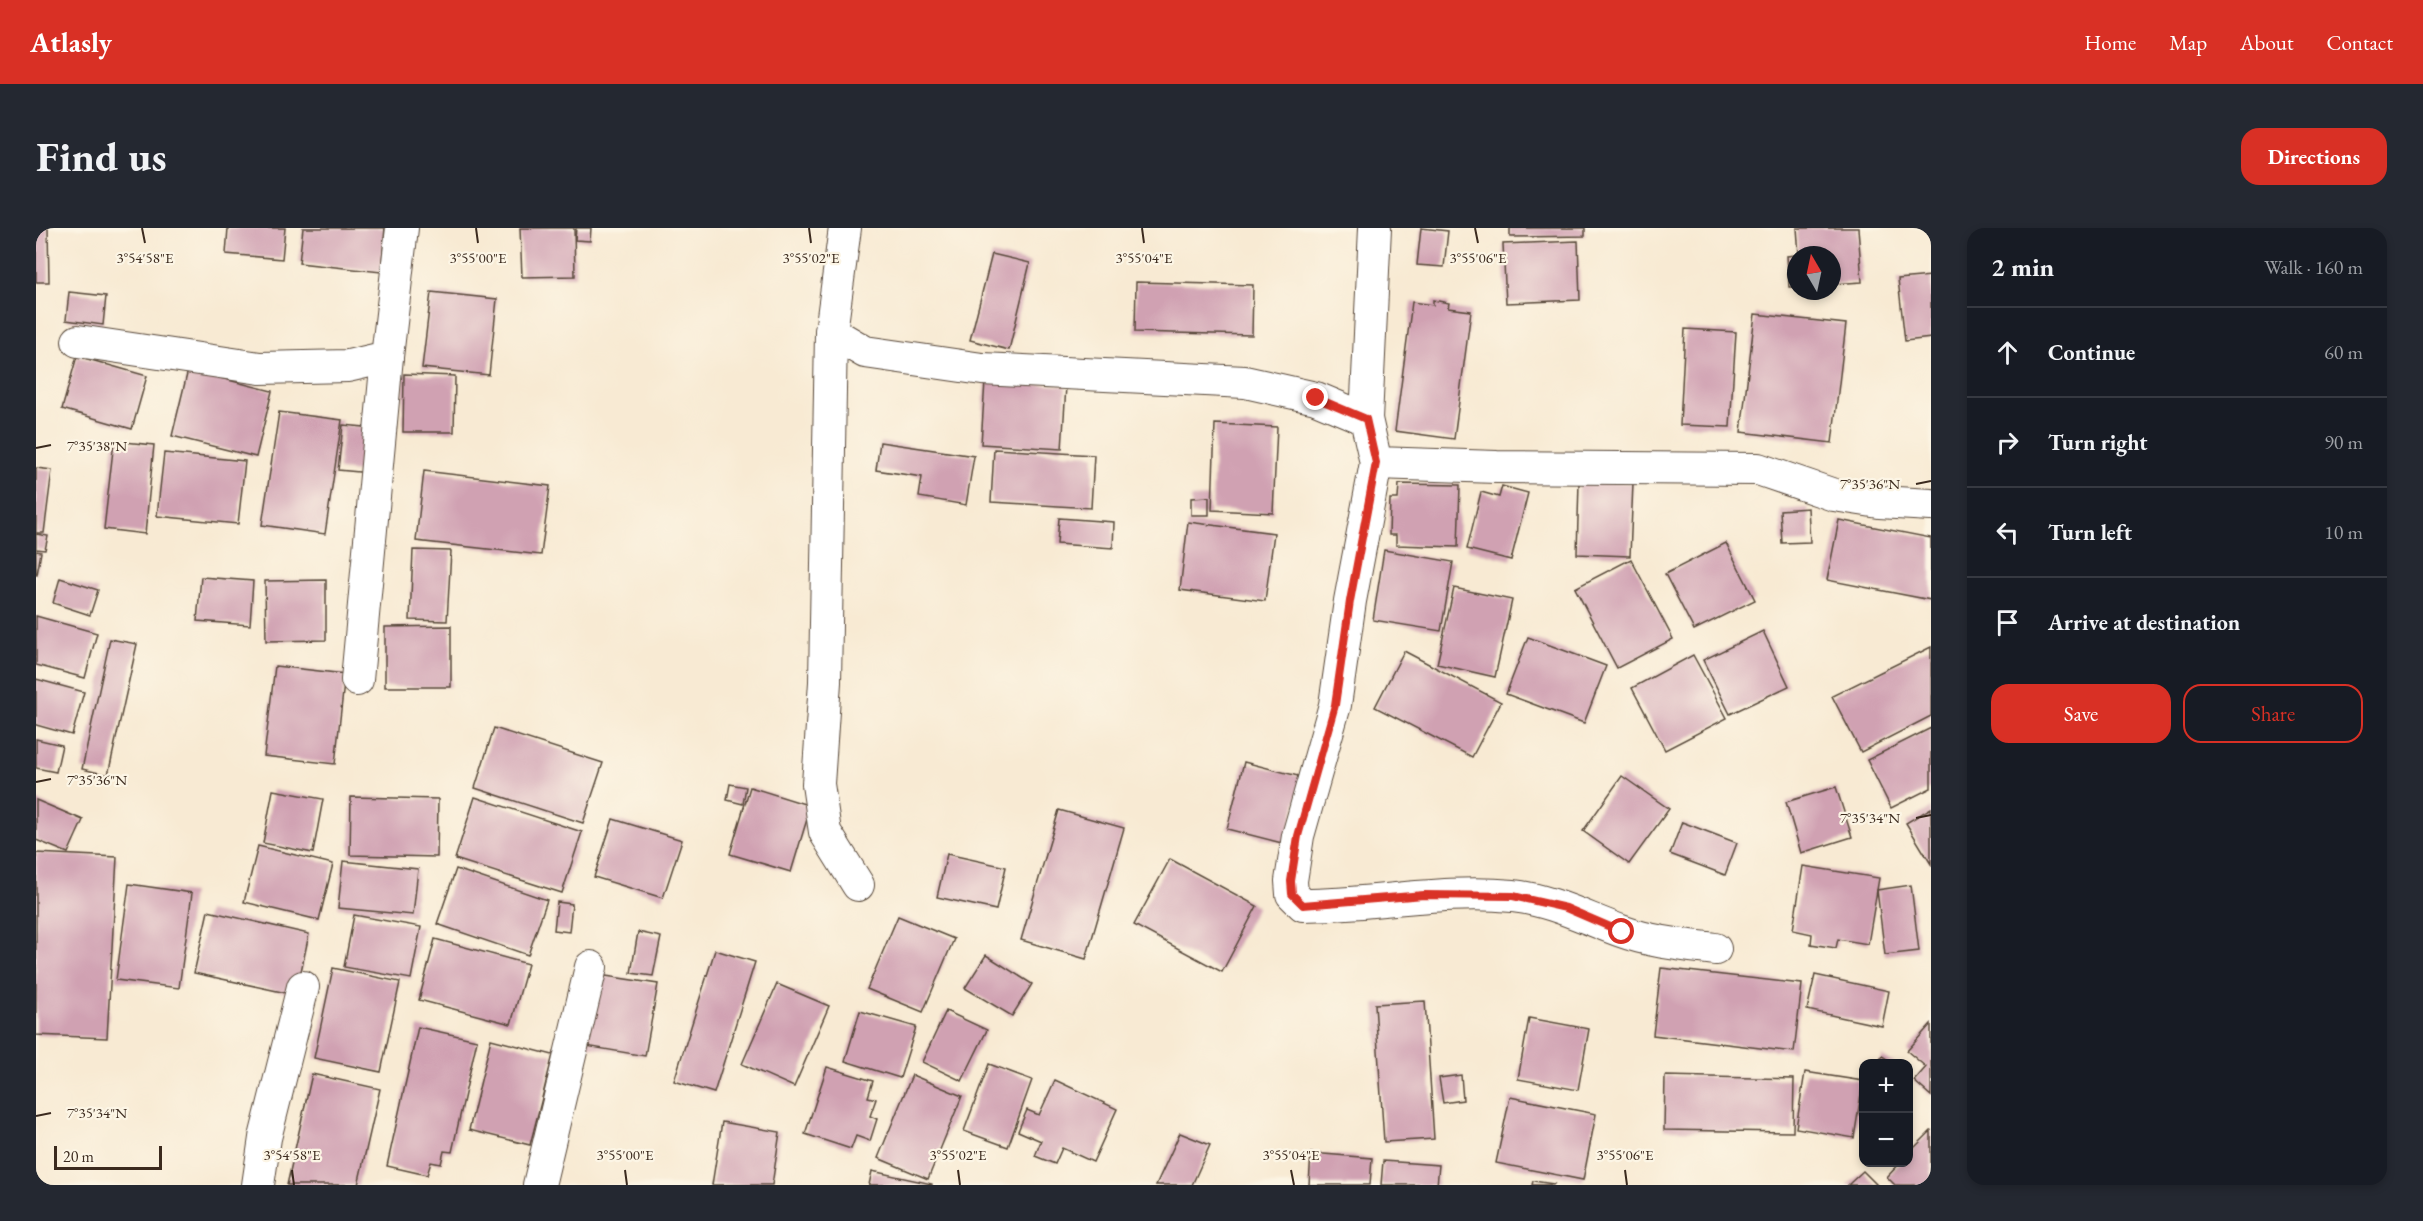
<!DOCTYPE html>
<html lang="en">
<head>
<meta charset="utf-8">
<style>
	:root { --surface:#171b24; --page:#242831; --text:#f1f3f6; --muted:#9ea1a6; --line:#363941; --accent:#d93025 }
	body { margin:0; font-family:"EB Garamond",serif; background:var(--page); color:var(--text) }
	.controls { position:absolute; right:18px; bottom:18px; display:grid; overflow:hidden; border-radius:12px; box-shadow:0 3px 9px #0003 }
	.controls button { width:54px; height:54px; display:grid; place-items:center; padding:0; border:0; border-bottom:2px solid var(--line); background:var(--surface); color:var(--text); font:30px sans-serif }
	.compass { position:absolute; left:1751px; top:18px; width:54px; height:54px; border-radius:50%; background:var(--surface); box-shadow:0 3px 9px #0003; rotate:351deg }
	.scale { position:absolute; left:18px; bottom:15px; width:108px; box-sizing:border-box; padding-left:6px; border:3px solid #3b2a1e; border-top:0; font-size:16px; line-height:21px; white-space:nowrap; color:#3b2a1e; -webkit-text-stroke:4px #fcf5e5; paint-order:stroke }
	.stop { position:absolute; width:18px; height:18px; margin:-14px; border:4px solid #d93025; border-radius:50%; background:#fff }
	.stop.end { background:#d93025; border-color:#fff; box-shadow:0 2px 6px #0008 }
	.list { margin:0; padding:0; list-style:none }
	h2 { display:flex; justify-content:space-between; align-items:center; height:78px; margin:0; padding:0 24px; font-size:26px }
	h2 small { font-size:20px; font-weight:400; color:var(--muted) }
	.list li { display:grid; grid-template-columns:39px 1fr auto; gap:18px; align-items:center; box-sizing:border-box; height:90px; padding:0 24px; border-top:2px solid var(--line) }
	.list b { display:block; font-size:22px; white-space:nowrap }
	.list em { font-size:20px; font-style:normal; color:var(--muted) }
	.actions { display:flex; gap:12px; padding:18px 24px }
	.actions a { flex:1; padding:14px 0; border:2px solid var(--accent); border-radius:18px; text-align:center; font-size:21px; color:var(--accent) }
	.actions .main { background:var(--accent); color:#fff }
	.icon { flex:none; width:33px; height:33px; fill:none; stroke:currentColor; stroke-width:2; stroke-linecap:round; stroke-linejoin:round }
	.map { position:relative; flex:none; width:1895px; height:957px; overflow:hidden; border-radius:18px }
	header { display:flex; align-items:center; gap:36px; box-sizing:border-box; height:84px; padding:0 30px; background:var(--accent); color:#fff }
	header strong { font-size:28px }
	nav { display:flex; gap:33px; margin-inline-start:auto; font-size:21px }
	.intro { display:flex; align-items:center; justify-content:space-between; box-sizing:border-box; height:144px; padding:0 36px }
	h1 { margin:0; font-size:42px }
	.button { padding:15px 27px; border-radius:18px; background:var(--accent); color:#fff; font-size:21px; font-weight:700 }
	main { display:flex; gap:36px; padding:0 36px }
	aside { flex:1; background:var(--surface); border-radius:18px; box-shadow:0 3px 9px #0003 }
	.map>svg:first-child { display:block }
	.building { fill:#d0a1b2 }
	.lines { fill:none; stroke-linecap:round; stroke-linejoin:round }
	.minor-casing { stroke:#574739; stroke-width:34 }
	.minor { stroke:#fff; stroke-width:32 }
	.route { stroke:#d93025; stroke-width:8 }
	.ticks { fill:none; stroke:#3b2a1e; stroke-width:2 }
	.ticks-label { font-size:15px; text-anchor:middle; fill:#3b2a1e; stroke:#fcf5e5; stroke-width:4.5; stroke-linejoin:round; paint-order:stroke }
</style>
</head>
<body>
<header>
<strong>Atlasly</strong>
<nav><a>Home</a><a>Map</a><a>About</a><a>Contact</a></nav>
</header>
<div class="intro"><h1>Find us</h1><a class="button">Directions</a></div>
<main>
<div class="map">
<svg width="1895" height="957" viewBox="0 0 1895 957">
	<rect width="100%" height="100%" fill="#fcf5e5"/>
	<filter id="ink" filterUnits="userSpaceOnUse"><feTurbulence type="fractalNoise" baseFrequency=".0167" numOctaves="2"/><feDisplacementMap in="SourceGraphic" scale="12" xChannelSelector="R" yChannelSelector="G"/><feConvolveMatrix kernelMatrix="1 2 1 2 8 2 1 2 1" color-interpolation-filters="sRGB"/></filter>
	<filter id="wash" filterUnits="userSpaceOnUse"><feTurbulence type="fractalNoise" baseFrequency=".008" numOctaves="4" result="noise"/><feDisplacementMap in="SourceGraphic" scale="24" xChannelSelector="R" yChannelSelector="G"/><feGaussianBlur stdDeviation="1.35" result="paint"/><feColorMatrix in="noise" values="0 0 0 0 0 0 0 0 0 0 0 0 0 0 0 0 0 1.4 0 .05"/><feComposite in="paint" operator="in"/></filter>
	<g filter="url(#wash)">
		<rect width="100%" height="100%" fill="#f8ead3"/>
		<g id="blocks">
			<g class="building">
				<path d="M 0,0 L 12,0 L 13,54 L 0,54 Z"/>
				<path d="M 192,0 L 249,0 L 246,31 L 190,26 Z"/>
				<path d="M 267,0 L 349,0 L 345,44 L 263,35 Z"/>
				<path d="M 484,0 L 538,0 L 539,48 L 486,49 Z"/>
				<path d="M 540,0 L 555,0 L 554,13 L 539,12 Z"/>
				<path d="M 1385,0 L 1412,3 L 1408,39 L 1381,37 Z"/>
				<path d="M 1474,0 L 1549,0 L 1549,8 L 1474,9 Z"/>
				<path d="M 1761,0 L 1822,0 L 1826,54 L 1796,56 L 1796,27 L 1763,27 Z"/>
				<path d="M 1542,13 L 1544,72 L 1470,75 L 1467,16 Z"/>
				<path d="M 956,26 L 994,35 L 973,122 L 934,112 Z"/>
				<path d="M 1760,27 L 1760,59 L 1753,59 L 1751,28 Z"/>
				<path d="M 1895,48 L 1895,110 L 1869,113 L 1862,51 Z"/>
				<path d="M 1100,54 L 1217,57 L 1216,107 L 1099,104 Z"/>
				<path d="M 33,64 L 70,68 L 67,97 L 30,92 Z"/>
				<path d="M 395,64 L 461,71 L 453,147 L 386,140 Z"/>
				<path d="M 1397,72 L 1413,75 L 1412,80 L 1435,83 L 1418,211 L 1359,203 L 1376,74 L 1397,77 Z"/>
				<path d="M 1719,86 L 1810,96 L 1796,215 L 1705,204 Z"/>
				<path d="M 1649,101 L 1700,104 L 1694,199 L 1644,197 Z"/>
				<path d="M 41,128 L 111,148 L 96,201 L 26,181 Z"/>
				<path d="M 152,142 L 236,163 L 220,229 L 136,208 Z"/>
				<path d="M 368,146 L 419,148 L 418,204 L 367,204 Z"/>
				<path d="M 949,153 L 1030,158 L 1026,221 L 945,216 Z"/>
				<path d="M 243,184 L 306,192 L 289,306 L 226,297 Z"/>
				<path d="M 1179,196 L 1241,199 L 1237,285 L 1176,282 Z"/>
				<path d="M 307,197 L 339,200 L 334,245 L 302,242 Z"/>
				<path d="M 78,213 L 118,217 L 109,306 L 68,301 Z"/>
				<path d="M 844,214 L 938,228 L 930,277 L 883,269 L 886,249 L 840,242 Z"/>
				<path d="M 958,221 L 1058,227 L 1055,280 L 955,274 Z"/>
				<path d="M 128,225 L 209,233 L 202,296 L 121,288 Z"/>
				<path d="M 0,240 L 16,242 L 8,305 L 0,305 Z"/>
				<path d="M 388,243 L 514,258 L 505,327 L 380,313 Z"/>
				<path d="M 1543,254 L 1597,255 L 1594,328 L 1541,326 Z"/>
				<path d="M 1363,256 L 1424,257 L 1422,319 L 1360,317 L 1360,307 L 1353,307 L 1354,271 L 1362,271 Z"/>
				<path d="M 1466,258 L 1492,265 L 1475,332 L 1431,321 L 1445,264 L 1463,269 Z"/>
				<path d="M 1173,269 L 1173,287 L 1155,287 L 1155,270 Z"/>
				<path d="M 1772,280 L 1774,314 L 1746,315 L 1744,282 Z"/>
				<path d="M 1023,290 L 1078,294 L 1077,320 L 1021,316 Z"/>
				<path d="M 1803,292 L 1895,310 L 1895,372 L 1791,352 Z"/>
				<path d="M 1152,294 L 1238,305 L 1229,373 L 1144,362 Z"/>
				<path d="M 0,306 L 12,308 L 9,322 L 0,321 Z"/>
				<path d="M 1690,315 L 1719,372 L 1658,402 L 1629,346 Z"/>
				<path d="M 377,322 L 415,323 L 411,393 L 374,392 Z"/>
				<path d="M 1348,322 L 1417,334 L 1405,403 L 1337,392 Z"/>
				<path d="M 0,323 L 5,324 L 1,347 L 0,347 Z"/>
				<path d="M 1595,331 L 1637,411 L 1581,440 L 1539,360 Z"/>
				<path d="M 165,349 L 217,353 L 214,397 L 161,393 Z"/>
				<path d="M 24,350 L 62,362 L 54,387 L 17,375 Z"/>
				<path d="M 290,352 L 290,412 L 230,413 L 229,353 Z"/>
				<path d="M 1418,360 L 1476,372 L 1459,449 L 1401,436 Z"/>
				<path d="M 0,388 L 61,405 L 49,450 L 0,437 Z"/>
				<path d="M 415,398 L 415,459 L 349,459 L 349,399 Z"/>
				<path d="M 1727,403 L 1753,458 L 1694,486 L 1667,432 Z"/>
				<path d="M 1492,409 L 1570,438 L 1548,495 L 1470,466 Z"/>
				<path d="M 74,411 L 101,416 L 72,547 L 46,541 Z"/>
				<path d="M 1895,419 L 1895,488 L 1825,524 L 1796,468 Z"/>
				<path d="M 1368,423 L 1465,474 L 1436,529 L 1339,479 Z"/>
				<path d="M 1657,427 L 1691,490 L 1629,522 L 1596,460 Z"/>
				<path d="M 239,438 L 309,446 L 299,536 L 228,528 Z"/>
				<path d="M 0,451 L 48,464 L 36,507 L 0,497 Z"/>
				<path d="M 458,500 L 567,535 L 547,595 L 439,560 Z"/>
				<path d="M 1895,500 L 1895,560 L 1855,580 L 1831,532 Z"/>
				<path d="M 0,511 L 26,517 L 20,544 L 0,540 Z"/>
				<path d="M 1208,534 L 1266,549 L 1250,616 L 1191,601 Z"/>
				<path d="M 1586,548 L 1633,581 L 1593,636 L 1547,603 Z"/>
				<path d="M 694,556 L 710,559 L 707,576 L 691,572 Z"/>
				<path d="M 714,559 L 775,578 L 755,644 L 694,626 Z"/>
				<path d="M 1800,559 L 1816,609 L 1765,625 L 1750,574 Z"/>
				<path d="M 237,562 L 287,571 L 277,625 L 227,615 Z"/>
				<path d="M 315,569 L 402,571 L 401,629 L 314,627 Z"/>
				<path d="M 439,569 L 546,604 L 526,665 L 419,631 Z"/>
				<path d="M 0,572 L 47,592 L 32,625 L 0,612 Z"/>
				<path d="M 1895,580 L 1895,636 L 1870,595 Z"/>
				<path d="M 1023,582 L 1088,600 L 1050,731 L 985,712 Z"/>
				<path d="M 577,591 L 646,612 L 627,670 L 558,649 Z"/>
				<path d="M 1646,594 L 1701,615 L 1689,647 L 1634,626 Z"/>
				<path d="M 222,618 L 297,636 L 283,692 L 208,674 Z"/>
				<path d="M 0,625 L 81,629 L 71,810 L 0,807 Z"/>
				<path d="M 911,626 L 970,639 L 960,682 L 901,669 Z"/>
				<path d="M 1134,631 L 1221,678 L 1186,744 L 1098,697 Z"/>
				<path d="M 307,633 L 382,641 L 377,687 L 302,680 Z"/>
				<path d="M 1767,638 L 1843,650 L 1832,716 L 1802,711 L 1800,720 L 1775,716 L 1776,706 L 1757,702 Z"/>
				<path d="M 420,641 L 511,672 L 492,727 L 401,696 Z"/>
				<path d="M 93,656 L 156,665 L 143,760 L 80,752 Z"/>
				<path d="M 1875,657 L 1883,723 L 1849,727 L 1841,662 Z"/>
				<path d="M 521,674 L 536,676 L 533,704 L 518,702 Z"/>
				<path d="M 172,683 L 273,706 L 260,767 L 158,745 Z"/>
				<path d="M 318,687 L 385,699 L 375,751 L 308,739 Z"/>
				<path d="M 862,688 L 918,711 L 887,784 L 831,761 Z"/>
				<path d="M 602,704 L 625,709 L 617,748 L 595,745 Z"/>
				<path d="M 399,711 L 492,736 L 475,796 L 383,772 Z"/>
				<path d="M 679,722 L 719,734 L 678,865 L 638,853 Z"/>
				<path d="M 950,727 L 996,756 L 976,788 L 929,760 Z"/>
				<path d="M 297,740 L 364,754 L 345,844 L 278,830 Z"/>
				<path d="M 1625,740 L 1766,756 L 1758,824 L 1617,807 Z"/>
				<path d="M 563,747 L 622,756 L 609,828 L 550,818 Z"/>
				<path d="M 1779,747 L 1853,763 L 1846,798 L 1771,782 Z"/>
				<path d="M 741,756 L 793,778 L 758,859 L 706,836 Z"/>
				<path d="M 1389,773 L 1398,911 L 1348,914 L 1339,776 Z"/>
				<path d="M 824,783 L 880,799 L 864,850 L 809,833 Z"/>
				<path d="M 910,783 L 951,802 L 926,853 L 886,834 Z"/>
				<path d="M 1493,790 L 1553,801 L 1542,862 L 1482,851 Z"/>
				<path d="M 1895,796 L 1895,868 L 1878,853 L 1890,839 L 1871,823 Z"/>
				<path d="M 382,799 L 441,812 L 416,924 L 408,923 L 405,936 L 395,934 L 391,947 L 351,938 Z"/>
				<path d="M 455,811 L 517,827 L 494,917 L 433,902 Z"/>
				<path d="M 1846,828 L 1859,836 L 1842,836 Z"/>
				<path d="M 953,836 L 996,852 L 972,919 L 928,903 Z"/>
				<path d="M 791,839 L 837,853 L 832,869 L 840,871 L 834,888 L 841,891 L 834,913 L 820,908 L 815,921 L 769,906 Z"/>
				<path d="M 1769,844 L 1827,853 L 1818,910 L 1760,900 Z"/>
				<path d="M 276,846 L 344,861 L 322,957 L 251,957 Z"/>
				<path d="M 876,847 L 926,868 L 892,951 L 842,930 Z"/>
				<path d="M 1425,847 L 1427,872 L 1407,875 L 1403,850 Z"/>
				<path d="M 1629,848 L 1758,851 L 1757,904 L 1628,902 Z"/>
				<path d="M 1019,852 L 1081,881 L 1057,934 L 1026,920 L 1019,936 L 999,928 L 1005,913 L 982,903 L 991,882 L 1003,887 Z"/>
				<path d="M 1474,869 L 1560,886 L 1547,952 L 1460,935 Z"/>
				<path d="M 686,894 L 744,904 L 736,957 L 676,957 Z"/>
				<path d="M 1895,903 L 1895,957 L 1859,957 L 1851,949 L 1865,934 L 1872,934 L 1872,926 Z"/>
				<path d="M 1144,905 L 1174,917 L 1156,957 L 1120,957 Z"/>
				<path d="M 1275,925 L 1336,930 L 1334,957 L 1273,957 Z"/>
				<path d="M 1347,933 L 1403,937 L 1401,957 L 1345,957 Z"/>
				<path d="M 836,943 L 896,956 L 896,957 L 833,957 Z"/>
				<path d="M 1827,943 L 1841,957 L 1812,957 Z"/>
				<path d="M 1497,953 L 1518,956 L 1517,957 L 1496,957 Z"/>
			</g>
		</g>
	</g>
	<g filter="url(#ink)">
		<use href="#blocks" fill-opacity="0" stroke="#574739" stroke-width="1.5"/>
		<g class="lines">
			<defs>
				<g id="minor">
					<path d="M 809,0 L 795,104 L 829,124 L 946,141 L 1209,154 L 1280,170 L 1330,191 L 1340,235 L 1461,239 L 1722,241 L 1798,267 L 1843,274 L 1895,277"/>
					<path d="M 795,104 L 789,454 L 782,556 L 789,604 L 822,657"/>
					<path d="M 42,113 L 224,140 L 312,138 L 351,129 L 366,0"/>
					<path d="M 1330,191 L 1339,0"/>
					<path d="M 1340,235 L 1314,373 L 1299,477 L 1262,608 L 1255,653 L 1256,666 L 1267,677 C 1337,677 1406,661 1477,668 C 1515,672 1549,690 1585,703 C 1615,714 1647,717 1679,721"/>
					<path d="M 321,452 L 351,129"/>
					<path d="M 222,957 L 229,910 L 267,759"/>
					<path d="M 503,957 L 555,739"/>
				</g>
			</defs>
			<use href="#minor" class="minor-casing"/>
			<use href="#minor" class="minor"/>
		</g>
	</g>
	<g class="lines" filter="url(#ink)">
		<path class="route" d="M 1280,170 L 1330,191 L 1340,235 L 1314,373 L 1299,477 L 1262,608 L 1255,653 L 1256,666 L 1267,677 L 1388,667 L 1477,668 L 1530,680 L 1586,704"/>
	</g>
	<path class="ticks" d="M 106,0 L 109,15M 440,0 L 442,15M 773,0 L 775,15M 1106,0 L 1108,15M 1439,0 L 1442,15M 0,220 L 15,217M 1880,256 L 1895,253M 0,554 L 15,551M 1880,590 L 1895,587M 0,888 L 15,885M 256,942 L 258,957M 589,942 L 591,957M 922,942 L 924,957M 1255,942 L 1258,957M 1589,942 L 1591,957"/>
	<g class="ticks-label">
		<text x="109" y="35">3°54'58"E</text>
		<text x="442" y="35">3°55'00"E</text>
		<text x="775" y="35">3°55'02"E</text>
		<text x="1108" y="35">3°55'04"E</text>
		<text x="1442" y="35">3°55'06"E</text>
		<text x="61" y="223">7°35'38"N</text>
		<text x="1834" y="261">7°35'36"N</text>
		<text x="61" y="557">7°35'36"N</text>
		<text x="1834" y="595">7°35'34"N</text>
		<text x="61" y="890">7°35'34"N</text>
		<text x="256" y="932">3°54'58"E</text>
		<text x="589" y="932">3°55'00"E</text>
		<text x="922" y="932">3°55'02"E</text>
		<text x="1255" y="932">3°55'04"E</text>
		<text x="1589" y="932">3°55'06"E</text>
	</g>
</svg>
<div class="controls">
<button>+</button>
<button>−</button>
</div>
<svg class="compass" viewBox="-18 -18 36 36"><path d="M0-13l5 13h-10z" fill="#e53935"/><path d="M0 13l5-13h-10z" fill="#9ea1a6"/></svg>
<div class="scale">20 m</div>
<div class="stop" style="left:1586px;top:704px"></div>
<div class="stop end" style="left:1280px;top:170px"></div>
</div>
<aside>
<h2>2 min<small>Walk · 160 m</small></h2>
<ul class="list">
<li><svg class="icon" aria-label="ahead" viewBox="0 0 24 24"><path d="M12 20V5M6 11l6-6 6 6"/></svg><div><b>Continue</b></div><em>60 m</em></li>
<li><svg class="icon" aria-label="right" viewBox="0 0 24 24"><path d="M7 20v-9h11M14 6l5 5-5 5"/></svg><div><b>Turn right</b></div><em>90 m</em></li>
<li><svg class="icon" aria-label="left" viewBox="0 0 24 24"><path d="M17 20v-9H6M10 6l-5 5 5 5"/></svg><div><b>Turn left</b></div><em>10 m</em></li>
<li><svg class="icon" aria-label="arrive" viewBox="0 0 24 24"><path d="M6 21V4h12l-3 4 3 4H6"/></svg><div><b>Arrive at destination</b></div></li>
</ul>
<div class="actions"><a class="main">Save</a><a>Share</a></div>
</aside>
</main>
</body>
</html>
